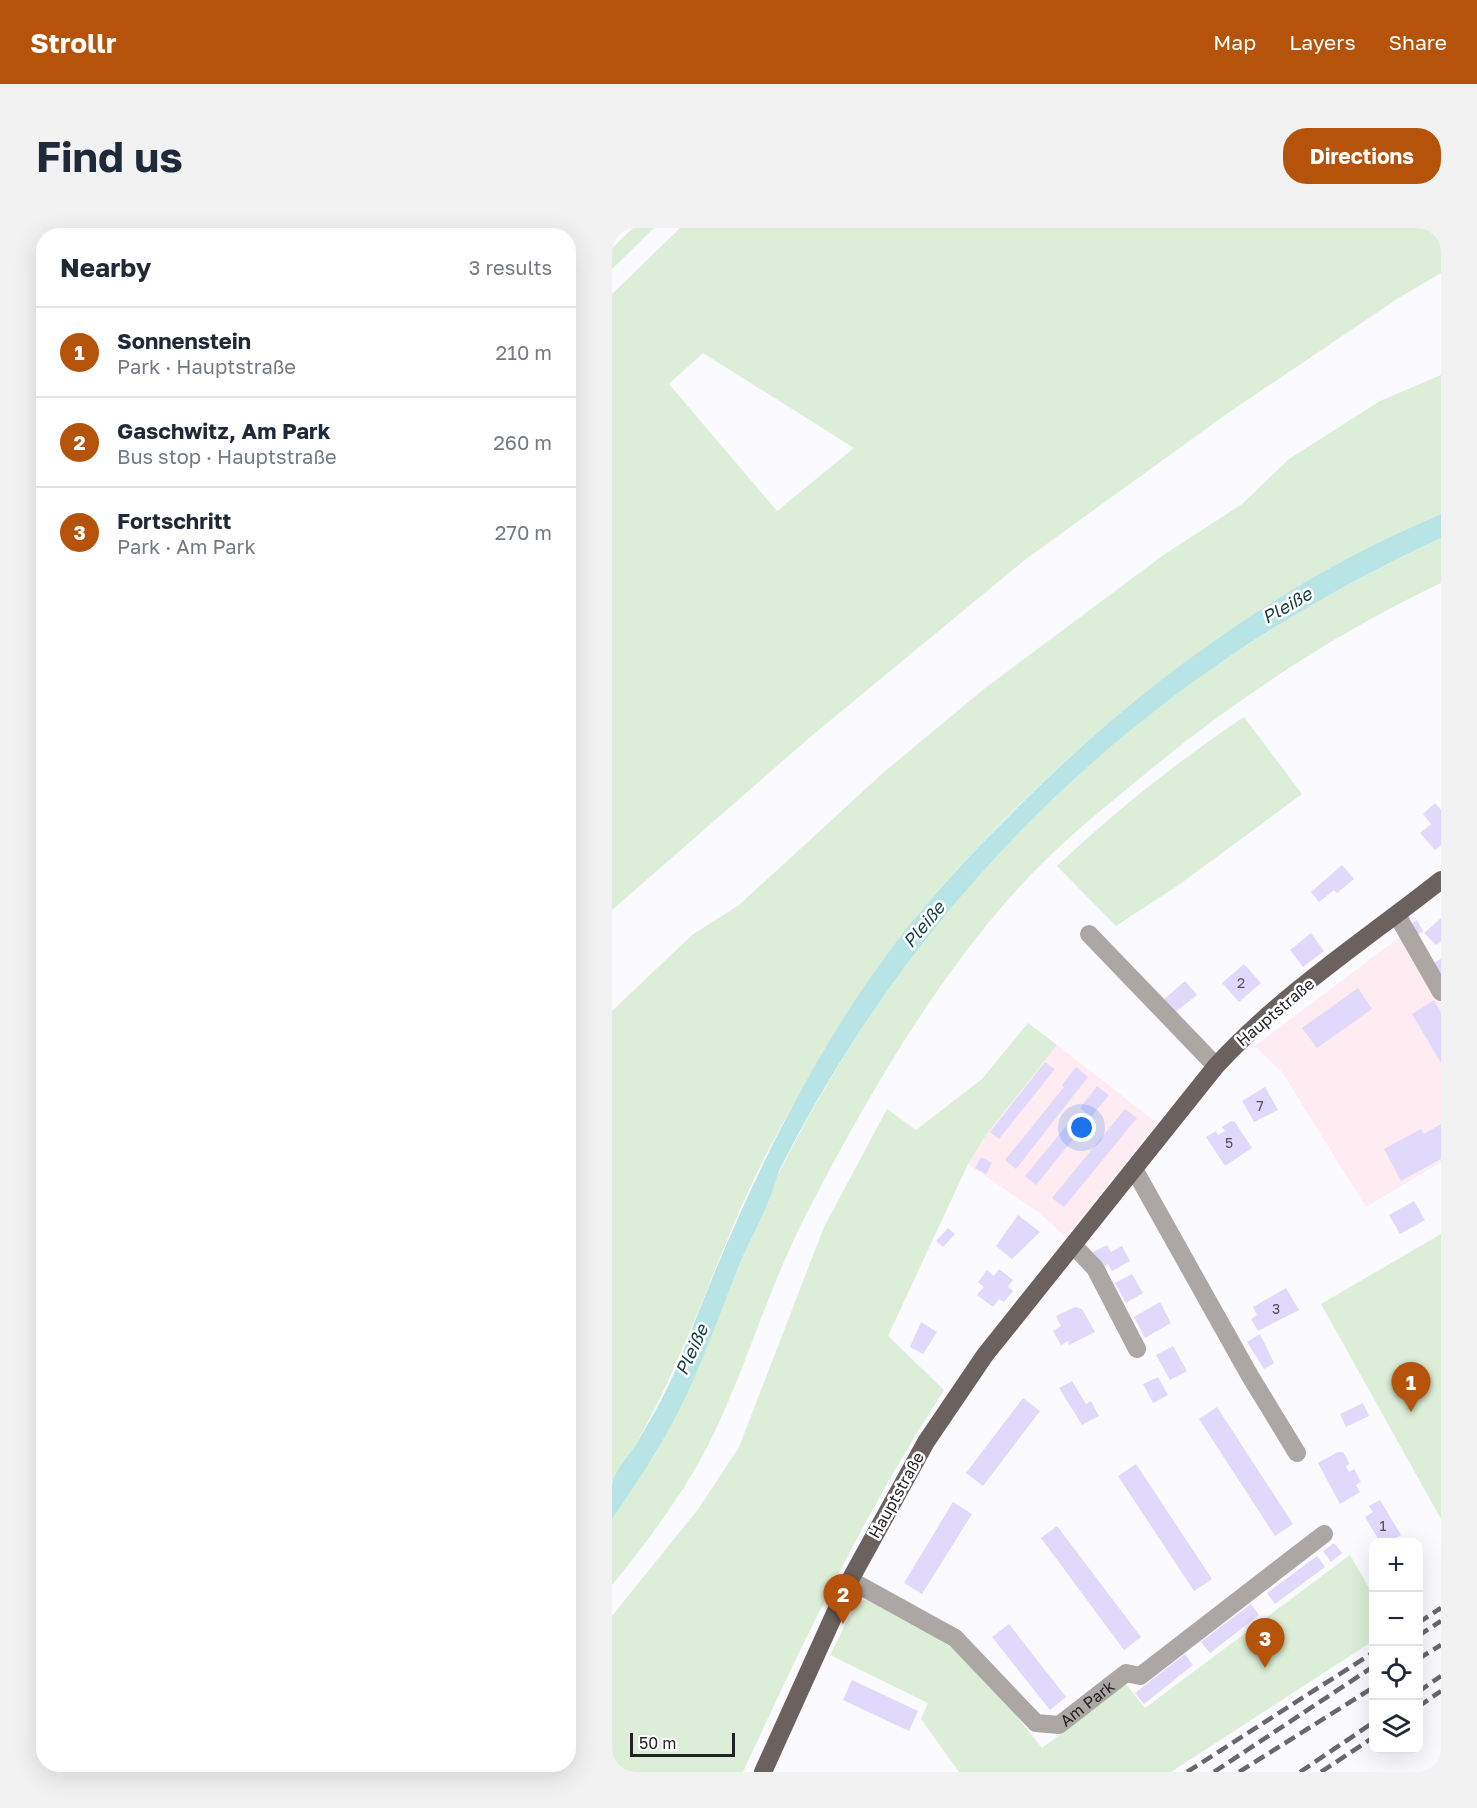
<!DOCTYPE html>
<html lang="en">
<head>
<meta charset="utf-8">
<style>
	:root { --surface:#fff; --page:#f2f2f3; --text:#1f2937; --muted:#747a83; --line:#e0e1e3; --accent:#b45309 }
	body { margin:0; font-family:"Golos Text",sans-serif; background:var(--page); color:var(--text) }
	.controls { position:absolute; right:18px; bottom:18px; display:grid; overflow:hidden; border-radius:12px; box-shadow:0 6px 24px #0002 }
	.controls button { width:54px; height:54px; display:grid; place-items:center; padding:0; border:0; border-bottom:2px solid var(--line); background:var(--surface); color:var(--text); font:30px sans-serif }
	.scale { position:absolute; left:18px; bottom:15px; width:105px; box-sizing:border-box; padding-left:6px; border:3px solid #222125; border-top:0; font-size:16px; line-height:21px; white-space:nowrap; color:#222125; -webkit-text-stroke:4px #fff; paint-order:stroke }
	.you { position:absolute; left:470px; top:900px; width:21px; height:21px; margin:-15px; border:4px solid #fff; border-radius:50%; background:#1a73e8; box-shadow:0 0 0 9px #1a73e833 }
	.badge { display:grid; place-items:center; width:39px; height:39px; border-radius:50%; background:var(--accent); color:#fff; font-size:20px; font-weight:700 }
	.pin { position:absolute; translate:-50% -50px; filter:drop-shadow(0 2px 3px #0008) }
	.pin::after { content:''; position:absolute; top:32px; width:21px; height:18px; background:inherit; clip-path:polygon(0 0,100% 0,50% 100%) }
	.list { margin:0; padding:0; list-style:none }
	h2 { display:flex; justify-content:space-between; align-items:center; height:78px; margin:0; padding:0 24px; font-size:26px }
	h2 small { font-size:20px; font-weight:400; color:var(--muted) }
	.list li { display:grid; grid-template-columns:39px 1fr auto; gap:18px; align-items:center; box-sizing:border-box; height:90px; padding:0 24px; border-top:2px solid var(--line) }
	.list b { display:block; font-size:22px; white-space:nowrap }
	.list p { margin:0; font-size:20px; white-space:nowrap; color:var(--muted) }
	.list em { font-size:20px; font-style:normal; color:var(--muted) }
	.icon { flex:none; width:33px; height:33px; fill:none; stroke:currentColor; stroke-width:2; stroke-linecap:round; stroke-linejoin:round }
	.map { position:relative; flex:none; width:829px; height:1544px; overflow:hidden; border-radius:24px }
	header { display:flex; align-items:center; gap:36px; box-sizing:border-box; height:84px; padding:0 30px; background:var(--accent); color:#fff }
	header strong { font-size:28px }
	nav { display:flex; gap:33px; margin-inline-start:auto; font-size:21px }
	.intro { display:flex; align-items:center; justify-content:space-between; box-sizing:border-box; height:144px; padding:0 36px }
	h1 { margin:0; font-size:42px }
	.button { padding:15px 27px; border-radius:24px; background:var(--accent); color:#fff; font-size:21px; font-weight:700 }
	main { display:flex; gap:36px; padding:0 36px }
	aside { flex:1; background:var(--surface); border-radius:24px; box-shadow:0 6px 24px #0002 }
	.map>svg:first-child { display:block }
	.industrial { fill:#ffebf2 }
	.green { fill:#dceed7; fill-rule:evenodd }
	.water { fill:#b8e4e6 }
	.building { fill:#e1d9fb }
	.lines { fill:none; stroke-linecap:round; stroke-linejoin:round }
	.minor { stroke:#aca6a5; stroke-width:18 }
	.major { stroke:#6b615f; stroke-width:18 }
	.rail { stroke:#68676b; stroke-width:4.5; stroke-dasharray:12 6; stroke-linecap:butt }
	.labels { text-anchor:middle; stroke-width:5; stroke-linejoin:round; paint-order:stroke }
	.number-label { font-size:14px; fill:#524f5a }
	.street-label { font-size:16px; fill:#222125; stroke:#fff }
	.water-label { font-size:18px; font-style:italic; fill:#163f41; stroke:#fff }
</style>
</head>
<body>
<header>
<strong>Strollr</strong>
<nav><a>Map</a><a>Layers</a><a>Share</a></nav>
</header>
<div class="intro"><h1>Find us</h1><a class="button">Directions</a></div>
<main>
<aside>
<h2>Nearby<small>3 results</small></h2>
<ul class="list">
<li><span class="badge">1</span><div><b>Sonnenstein</b><p>Park · Hauptstraße</p></div><em>210 m</em></li>
<li><span class="badge">2</span><div><b>Gaschwitz, Am Park</b><p>Bus stop · Hauptstraße</p></div><em>260 m</em></li>
<li><span class="badge">3</span><div><b>Fortschritt</b><p>Park · Am Park</p></div><em>270 m</em></li>
</ul>
</aside>
<div class="map">
<svg width="829" height="1544" viewBox="0 0 829 1544">
	<rect width="100%" height="100%" fill="#fbfafe"/>
	<g class="industrial">
		<path d="M 789,708 L 829,775 L 829,934 L 754,979 L 670,844 L 643,818 Z"/>
		<path d="M 445,817 L 545,895 L 453,1009 L 429,986 L 356,936 L 374,907 Z"/>
	</g>
	<g class="green">
		<path d="M 21,0 L 42,0 L 0,41 L 0,20 Z"/>
		<path d="M 68,0 L 829,0 L 829,45 L 785,71 L 616,185 L 414,331 L 197,510 L 0,682 L 0,66 ZM 91,125 L 242,220 L 165,283 L 57,156 Z"/>
		<path d="M 829,147 L 829,286 C 670,353 531,455 408,576 C 357,627 307,681 265,740 C 225,797 190,859 157,921 C 100,1030 70,1152 0,1254 L 0,783 L 80,707 L 127,677 L 272,544 L 372,461 L 550,328 L 630,276 L 677,231 L 768,173 Z"/>
		<path d="M 829,310 L 829,355 C 717,408 615,477 521,556 C 479,590 438,624 402,665 C 319,758 252,874 195,985 C 159,1054 137,1130 104,1201 C 78,1257 39,1309 0,1357 L 0,1291 L 43,1226 L 67,1181 L 135,1020 L 157,973 L 161,957 C 306,660 531,448 829,310 Z"/>
		<path d="M 632,489 L 690,566 L 568,656 L 504,698 L 445,638 C 502,584 566,533 632,489 Z"/>
		<path d="M 416,795 L 445,817 L 374,907 L 356,936 L 276,1108 L 332,1162 C 254,1282 191,1414 131,1544 L 0,1544 L 0,1388 L 87,1280 L 127,1219 L 212,999 L 275,881 L 304,902 L 370,851 Z"/>
		<path d="M 829,1006 L 829,1291 L 709,1076 Z"/>
		<path d="M 738,1327 L 761,1367 L 761,1413 L 559,1544 L 347,1544 L 309,1491 L 316,1475 L 218,1427 L 245,1373 L 256,1372 C 280,1385 307,1396 329,1412 C 370,1440 399,1481 430,1520 L 514,1456 L 533,1480 Z"/>
	</g>
	<path class="water" d="M 829,286 L 829,310 C 538,444 315,653 169,939 C 163,952 161,964 155,977 C 146,999 134,1020 125,1043 C 106,1090 89,1139 66,1184 C 47,1222 24,1256 0,1291 C 0,1280 0,1268 0,1257 C 2,1242 20,1225 27,1211 C 43,1185 59,1155 70,1126 C 122,991 181,859 265,740 C 308,679 360,624 413,572 C 533,453 672,352 829,286 Z"/>
	<g class="building">
		<path d="M 823,575 L 829,582 L 829,617 L 823,622 L 808,605 L 819,596 L 811,586 Z"/>
		<path d="M 730,637 L 742,651 L 725,665 L 722,662 L 707,674 L 699,664 Z"/>
		<path d="M 829,690 L 829,713 L 824,717 L 812,705 Z"/>
		<path d="M 805,692 L 811,703 L 805,707 L 799,696 Z"/>
		<path d="M 699,705 L 712,723 L 691,739 L 678,722 Z"/>
		<path d="M 829,731 L 829,746 L 822,735 Z"/>
		<path d="M 632,736 L 649,755 L 627,774 L 610,755 Z"/>
		<path d="M 573,753 L 585,767 L 562,785 L 550,773 Z"/>
		<path d="M 746,760 L 760,781 L 705,820 L 690,800 Z"/>
		<path d="M 822,772 L 829,785 L 829,835 L 800,786 Z"/>
		<path d="M 433,834 L 443,841 L 387,911 L 378,904 Z"/>
		<path d="M 464,839 L 476,849 L 404,941 L 393,932 L 452,859 L 450,857 Z"/>
		<path d="M 485,858 L 497,867 L 479,889 L 468,880 Z"/>
		<path d="M 653,859 L 666,882 L 642,894 L 630,873 Z"/>
		<path d="M 513,881 L 525,890 L 452,979 L 440,970 Z"/>
		<path d="M 460,891 L 471,899 L 424,957 L 413,948 Z"/>
		<path d="M 619,893 L 623,894 L 640,920 L 613,938 L 594,909 L 604,903 L 606,907 L 613,903 L 610,899 Z"/>
		<path d="M 829,896 L 829,931 L 789,953 L 772,921 L 809,901 L 812,906 Z"/>
		<path d="M 369,929 L 380,935 L 374,946 L 363,940 Z"/>
		<path d="M 802,973 L 813,992 L 788,1006 L 777,987 Z"/>
		<path d="M 406,987 L 428,1004 L 400,1031 L 384,1018 Z"/>
		<path d="M 336,1000 L 343,1006 L 331,1019 L 324,1013 Z"/>
		<path d="M 495,1017 L 499,1024 L 510,1018 L 518,1033 L 500,1043 L 496,1036 L 489,1040 L 481,1024 Z"/>
		<path d="M 387,1041 L 401,1052 L 396,1059 L 401,1063 L 392,1074 L 387,1071 L 381,1079 L 365,1067 L 372,1059 L 366,1054 L 375,1042 L 382,1048 Z"/>
		<path d="M 520,1046 L 531,1065 L 514,1075 L 503,1055 Z"/>
		<path d="M 674,1060 L 687,1082 L 646,1103 L 639,1091 L 645,1087 L 641,1079 Z"/>
		<path d="M 548,1074 L 559,1095 L 533,1110 L 522,1089 Z"/>
		<path d="M 463,1079 L 470,1081 L 483,1104 L 457,1117 L 456,1113 L 449,1117 L 441,1103 L 449,1098 L 444,1088 Z"/>
		<path d="M 309,1094 L 325,1104 L 311,1126 L 298,1119 Z"/>
		<path d="M 648,1106 L 662,1135 L 652,1141 L 635,1114 Z"/>
		<path d="M 561,1118 L 575,1143 L 558,1152 L 544,1127 Z"/>
		<path d="M 546,1149 L 556,1167 L 541,1175 L 531,1156 Z"/>
		<path d="M 460,1153 L 474,1176 L 479,1173 L 487,1188 L 470,1197 L 447,1160 Z"/>
		<path d="M 411,1170 L 428,1183 L 371,1258 L 354,1245 Z"/>
		<path d="M 751,1175 L 757,1188 L 734,1199 L 728,1186 Z"/>
		<path d="M 605,1179 L 681,1296 L 663,1308 L 587,1191 Z"/>
		<path d="M 726,1224 L 731,1224 L 738,1236 L 734,1238 L 737,1244 L 742,1241 L 749,1254 L 744,1257 L 748,1264 L 728,1276 L 706,1235 Z"/>
		<path d="M 524,1236 L 600,1351 L 582,1363 L 506,1248 Z"/>
		<path d="M 768,1272 L 789,1307 L 777,1314 L 768,1314 L 753,1289 L 761,1284 L 757,1278 Z"/>
		<path d="M 341,1274 L 360,1286 L 310,1366 L 292,1355 Z"/>
		<path d="M 445,1298 L 529,1409 L 512,1422 L 429,1310 Z"/>
		<path d="M 722,1315 L 730,1325 L 719,1334 L 711,1323 Z"/>
		<path d="M 705,1328 L 713,1339 L 663,1376 L 655,1365 Z"/>
		<path d="M 639,1376 L 647,1387 L 598,1425 L 589,1414 Z"/>
		<path d="M 397,1396 L 454,1469 L 438,1482 L 380,1409 Z"/>
		<path d="M 573,1426 L 581,1437 L 532,1476 L 523,1465 Z"/>
		<path d="M 240,1452 L 306,1483 L 297,1503 L 231,1472 Z"/>
	</g>
	<g class="lines">
		<g class="minor">
			<path d="M 785,687 L 829,764"/>
			<path d="M 477,706 L 604,838"/>
			<path d="M 522,941 L 638,1148 L 685,1225"/>
			<path d="M 461,1017 L 483,1040 L 525,1121"/>
			<path id="s1" d="M 238,1352 L 343,1410 L 424,1495 L 447,1497 L 514,1445 L 528,1448 L 712,1306"/>
		</g>
		<path class="major" d="M 151,1544 L 238,1352 L 314,1214 L 373,1127 L 604,838 C 670,766 753,712 829,652"/>
		<g class="rail">
			<path d="M 806,1395 L 829,1380"/>
			<path d="M 806,1408 L 829,1393"/>
			<path d="M 806,1431 L 829,1417"/>
			<path d="M 806,1464 L 829,1448"/>
			<path d="M 806,1479 L 829,1463"/>
			<path d="M 575,1544 L 762,1424"/>
			<path d="M 602,1544 L 762,1438"/>
			<path d="M 627,1544 L 762,1459"/>
			<path d="M 688,1544 L 762,1494"/>
			<path d="M 709,1544 L 762,1509"/>
		</g>
	</g>
	<g class="labels">
		<g class="number-label">
			<text x="629" y="760">2</text>
			<text x="648" y="883">7</text>
			<text x="617" y="920">5</text>
			<text x="664" y="1086">3</text>
			<text x="771" y="1303">1</text>
		</g>
		<g class="street-label">
			<text transform="translate(663 784) rotate(-40)" y="6">Hauptstraße</text>
			<text transform="translate(284 1267) rotate(-61)" y="6">Hauptstraße</text>
			<text dy="6" stroke="none"><textPath href="#s1" startOffset="296">Am Park</textPath></text>
		</g>
		<g class="water-label">
			<text transform="translate(675 378) rotate(-30)" y="6">Pleiße</text>
			<text transform="translate(312 697) rotate(-50)" y="6">Pleiße</text>
			<text transform="translate(80 1122) rotate(-65)" y="6">Pleiße</text>
		</g>
	</g>
</svg>
<div class="controls">
<button>+</button>
<button>−</button>
<button><svg class="icon" aria-label="locate" viewBox="0 0 24 24"><circle cx="12" cy="12" r="6"/><path d="M12 2v4M12 18v4M2 12h4M18 12h4"/></svg></button>
<button><svg class="icon" aria-label="layers" viewBox="0 0 24 24"><path d="M12 4l9 5-9 5-9-5zM3 14l9 5 9-5"/></svg></button>
</div>
<div class="scale">50 m</div>
<div class="you"></div>
<div class="pin badge" style="left:799px;top:1184px">1</div>
<div class="pin badge" style="left:231px;top:1396px">2</div>
<div class="pin badge" style="left:653px;top:1440px">3</div>
</div>
</main>
</body>
</html>
